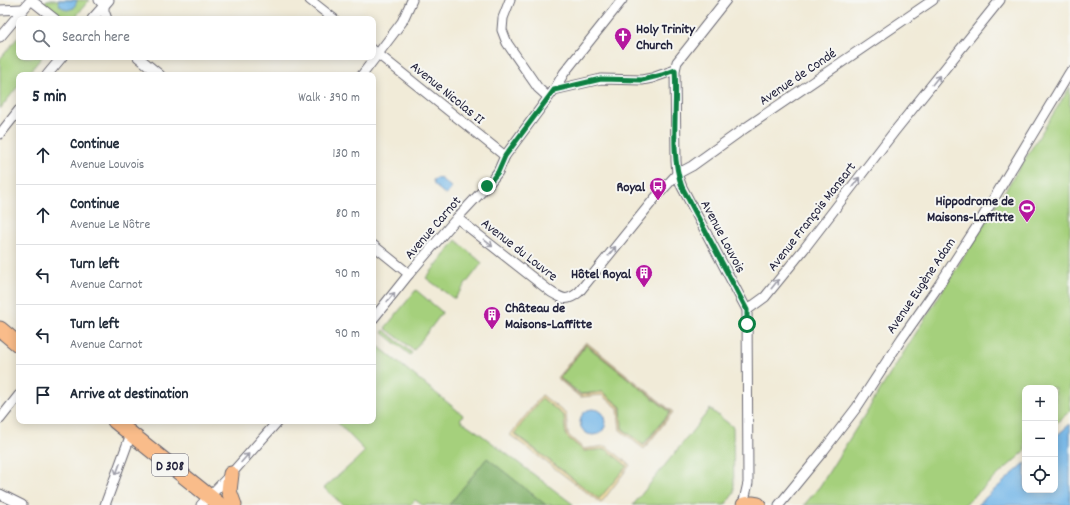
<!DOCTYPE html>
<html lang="en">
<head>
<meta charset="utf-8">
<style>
	:root { --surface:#fff; --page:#f2f2f3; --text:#1f2937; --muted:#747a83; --line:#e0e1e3 }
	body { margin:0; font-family:Dekko,sans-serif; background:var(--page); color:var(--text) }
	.controls { position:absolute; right:12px; bottom:12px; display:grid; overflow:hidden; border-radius:8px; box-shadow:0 2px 10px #0003 }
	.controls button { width:36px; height:36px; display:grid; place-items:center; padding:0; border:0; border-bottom:1px solid var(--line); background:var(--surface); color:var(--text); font:20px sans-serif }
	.stop { position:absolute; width:12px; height:12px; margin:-9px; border:3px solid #0b8043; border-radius:50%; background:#fff }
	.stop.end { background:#0b8043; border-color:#fff; box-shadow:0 1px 4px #0008 }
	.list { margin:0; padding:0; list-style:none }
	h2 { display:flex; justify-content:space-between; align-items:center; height:52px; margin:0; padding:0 16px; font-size:17px }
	h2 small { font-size:13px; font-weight:400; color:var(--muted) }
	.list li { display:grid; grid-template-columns:26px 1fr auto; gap:12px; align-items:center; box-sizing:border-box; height:60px; padding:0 16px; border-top:1px solid var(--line) }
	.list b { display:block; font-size:15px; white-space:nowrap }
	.list p { margin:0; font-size:13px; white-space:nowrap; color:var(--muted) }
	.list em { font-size:13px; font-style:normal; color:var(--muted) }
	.icon { flex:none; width:22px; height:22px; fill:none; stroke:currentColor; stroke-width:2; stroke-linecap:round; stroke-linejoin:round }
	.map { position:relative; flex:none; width:1070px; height:505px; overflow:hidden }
	.search { position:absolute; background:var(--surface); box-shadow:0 2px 10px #0003; left:16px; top:16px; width:360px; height:44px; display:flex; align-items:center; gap:10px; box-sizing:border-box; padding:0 14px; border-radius:8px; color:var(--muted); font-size:15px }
	.panel { position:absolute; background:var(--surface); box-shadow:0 2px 10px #0003; left:16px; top:72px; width:360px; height:352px; border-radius:8px }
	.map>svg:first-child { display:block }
	.green { fill:#a5d07c; stroke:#64795c }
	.forest { fill:#84b26c; stroke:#536a54 }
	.sand { fill:#eeda9e; stroke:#887e6c; fill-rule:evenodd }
	.water { fill:#72b6e8; stroke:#4a6c92 }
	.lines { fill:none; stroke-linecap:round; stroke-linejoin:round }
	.minor-casing { stroke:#6a6872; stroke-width:11 }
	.primary-casing { stroke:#6a6872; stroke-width:17 }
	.minor { stroke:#fff; stroke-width:9 }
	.primary { stroke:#f9bc8a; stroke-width:15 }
	.oneway { stroke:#9c9ca7 }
	.route { stroke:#0b8043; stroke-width:5 }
	.labels { text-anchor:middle; stroke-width:4; stroke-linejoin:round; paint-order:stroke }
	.shield { fill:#f6f6f2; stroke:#626272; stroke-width:1 }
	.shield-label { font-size:13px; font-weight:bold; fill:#22223b }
	.poi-label { font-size:14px; font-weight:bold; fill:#22223b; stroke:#f6f6f2; text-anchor:end }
	.street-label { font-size:14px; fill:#22223b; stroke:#f6f6f2 }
</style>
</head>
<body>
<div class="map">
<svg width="1070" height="505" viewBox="0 0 1070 505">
	<rect width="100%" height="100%" fill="#f6f6f2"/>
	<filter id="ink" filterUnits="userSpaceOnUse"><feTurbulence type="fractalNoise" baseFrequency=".025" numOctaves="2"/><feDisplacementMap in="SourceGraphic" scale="8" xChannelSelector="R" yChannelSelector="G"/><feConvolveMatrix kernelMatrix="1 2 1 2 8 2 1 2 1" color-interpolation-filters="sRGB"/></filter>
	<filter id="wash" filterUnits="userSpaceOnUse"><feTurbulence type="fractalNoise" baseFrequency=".012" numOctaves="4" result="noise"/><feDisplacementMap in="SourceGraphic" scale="16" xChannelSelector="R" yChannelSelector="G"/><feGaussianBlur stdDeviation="0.9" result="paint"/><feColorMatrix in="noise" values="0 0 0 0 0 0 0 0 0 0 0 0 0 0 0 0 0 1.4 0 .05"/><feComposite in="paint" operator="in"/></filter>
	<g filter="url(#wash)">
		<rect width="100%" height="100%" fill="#f1ebd8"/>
		<g class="green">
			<path d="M 47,0 L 89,0 L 74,19 L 61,19 L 43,5 Z"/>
			<path d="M 19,36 L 19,57 L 42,57 L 27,75 L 19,75 L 19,85 L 0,109 L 0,59 Z"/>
			<path d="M 1070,87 L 1070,411 L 1055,424 L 1055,388 L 1025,388 L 1025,451 L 964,505 L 804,505 L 820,486 Z"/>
			<path d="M 456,240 L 482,263 L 455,298 L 453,298 L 426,278 Z"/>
			<path d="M 416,290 L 441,311 L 442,313 L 414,350 L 385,328 Z"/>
			<path d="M 384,330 L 412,353 L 410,355 L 382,332 Z"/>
			<path d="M 373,342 L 463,415 L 460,420 L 479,433 L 574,505 L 546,505 L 487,458 L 449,505 L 422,505 L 415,500 L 410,505 L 343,505 L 324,488 L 354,462 L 365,451 L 336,421 L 373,421 Z"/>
			<path d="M 586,345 L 670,412 L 643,445 L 622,428 L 621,407 L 603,392 L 581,394 L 560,378 Z"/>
			<path d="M 542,398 L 564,416 L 566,436 L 584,451 L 606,449 L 627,466 L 599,499 L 514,433 Z"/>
			<path d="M 710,409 L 733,427 L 734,493 L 725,505 L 633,505 Z"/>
		</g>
		<path class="forest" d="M 487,458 L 546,505 L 449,505 Z"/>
		<g class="sand">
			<path d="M 586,342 L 673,412 L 644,449 L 620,430 L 618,408 L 602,395 L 580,397 L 557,378 ZM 586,344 L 671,412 L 644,446 L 622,429 L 620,407 L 602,392 L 580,395 L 559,378 Z"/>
			<path d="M 542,395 L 566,414 L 568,435 L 584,449 L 606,446 L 630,465 L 601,503 L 510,435 ZM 542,398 L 564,416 L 566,436 L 584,451 L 606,449 L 627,466 L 599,499 L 514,434 Z"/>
		</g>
		<g class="water">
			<path d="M 58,0 L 77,0 L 77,1 L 74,8 L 67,10 L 60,6 Z"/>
			<path d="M 437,178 L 439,179 L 440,178 L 452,188 L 446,195 L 434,185 L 433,180 Z"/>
			<circle cx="593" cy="422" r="13"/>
			<path d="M 1070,424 L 1070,505 L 977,505 L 1025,463 L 1025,490 L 1055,490 L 1055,437 Z"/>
		</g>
	</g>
	<g filter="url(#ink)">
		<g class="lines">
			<defs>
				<g id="minor">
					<path d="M 31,0 L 55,19"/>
					<path d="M 99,0 L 104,5 L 104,11 L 107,19"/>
					<path d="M 310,0 L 334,19"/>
					<path d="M 510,0 L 503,18 L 502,30 L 507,43 L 538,88 L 548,97"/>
					<path d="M 726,0 L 677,62 L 675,70 L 676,161 L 677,174 L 682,187 L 747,310 L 748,483 L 743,505"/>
					<path d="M 0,10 L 22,9"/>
					<path d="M 92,19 L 109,0"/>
					<path d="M 0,37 L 31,0"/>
					<path d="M 373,50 L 505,156"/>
					<path d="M 138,57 L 160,75"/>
					<path d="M 47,75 L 62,57"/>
					<path d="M 362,75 L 402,22 L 412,0"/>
					<path d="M 554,90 L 564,73 L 622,0"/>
					<path d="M 0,134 L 19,110"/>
					<path d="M 457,218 L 551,292 C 563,299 567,302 579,292 L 655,198 L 677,174 L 692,166 L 738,133 L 933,0"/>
					<path d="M 373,245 L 409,274"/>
					<path d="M 747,310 L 765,297 L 804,249 L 894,132 L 1000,0"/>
					<path d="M 373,319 L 409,274 L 457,218 L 487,186 L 498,172 L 505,156 L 554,90 L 601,79 L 642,80 L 652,78 L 675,70"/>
					<path d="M 0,419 L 19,395"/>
					<path d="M 0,494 L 22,505"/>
					<path d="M 105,505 L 131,434"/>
					<path d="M 201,505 L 231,474 L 278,421"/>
					<path d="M 779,505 L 824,450 L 857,407 L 902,338 L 937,288 L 976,228 L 1070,72"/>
				</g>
				<g id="primary">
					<path d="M 0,329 L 19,345"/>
					<path d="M 115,421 L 220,505"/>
					<path d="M 231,474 L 229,491 L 234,505"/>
					<path d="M 744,505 L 752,504 L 758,505"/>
				</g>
			</defs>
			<use href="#minor" class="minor-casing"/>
			<use href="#primary" class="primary-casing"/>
			<use href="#minor" class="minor"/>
			<use href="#primary" class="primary"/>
		</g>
		<defs><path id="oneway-shaft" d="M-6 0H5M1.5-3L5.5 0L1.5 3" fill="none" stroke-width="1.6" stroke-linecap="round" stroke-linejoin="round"/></defs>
		<g class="oneway">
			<use href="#oneway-shaft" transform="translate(936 80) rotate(-51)"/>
			<use href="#oneway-shaft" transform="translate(856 182) rotate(-53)"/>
			<use href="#oneway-shaft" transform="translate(488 243) rotate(39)"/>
			<use href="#oneway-shaft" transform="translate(612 251) rotate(-51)"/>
			<use href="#oneway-shaft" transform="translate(775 284) rotate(-51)"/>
			<use href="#oneway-shaft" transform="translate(391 297) rotate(-50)"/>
			<use href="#oneway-shaft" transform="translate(245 458) rotate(-48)"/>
			<use href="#oneway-shaft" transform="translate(118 469) rotate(110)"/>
		</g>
	</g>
	<g class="lines" filter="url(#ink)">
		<path class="route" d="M 487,186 L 498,172 L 505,156 L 554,90 L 601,79 L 642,80 L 662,75 L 675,70 C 678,109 669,150 682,187 L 747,310 L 747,324"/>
	</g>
	<defs>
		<symbol id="church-pin" viewBox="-11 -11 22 30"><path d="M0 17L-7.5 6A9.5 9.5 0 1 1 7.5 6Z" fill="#b5179e" stroke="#f6f6f2"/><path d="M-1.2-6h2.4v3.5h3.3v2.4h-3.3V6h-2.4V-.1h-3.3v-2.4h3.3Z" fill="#fff"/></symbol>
		<symbol id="bus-pin" viewBox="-11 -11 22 30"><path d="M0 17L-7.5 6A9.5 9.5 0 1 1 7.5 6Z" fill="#b5179e" stroke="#f6f6f2"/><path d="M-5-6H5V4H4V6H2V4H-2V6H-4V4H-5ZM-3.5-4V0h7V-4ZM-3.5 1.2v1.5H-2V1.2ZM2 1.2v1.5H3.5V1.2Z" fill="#fff"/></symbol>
		<symbol id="stadium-pin" viewBox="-11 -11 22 30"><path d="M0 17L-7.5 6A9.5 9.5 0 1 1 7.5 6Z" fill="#b5179e" stroke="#f6f6f2"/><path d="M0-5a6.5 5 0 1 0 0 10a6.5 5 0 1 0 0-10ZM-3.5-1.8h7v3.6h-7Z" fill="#fff"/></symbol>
		<symbol id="building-pin" viewBox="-11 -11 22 30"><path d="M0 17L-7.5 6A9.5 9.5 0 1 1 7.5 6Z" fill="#b5179e" stroke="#f6f6f2"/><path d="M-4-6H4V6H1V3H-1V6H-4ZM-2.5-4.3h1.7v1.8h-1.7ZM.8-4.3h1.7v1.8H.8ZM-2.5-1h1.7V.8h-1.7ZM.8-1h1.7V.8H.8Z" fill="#fff"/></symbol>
	</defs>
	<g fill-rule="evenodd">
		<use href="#church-pin" x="613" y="26" width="20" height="27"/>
		<use href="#bus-pin" x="648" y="176" width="20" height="27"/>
		<use href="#stadium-pin" x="1017" y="198" width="20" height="27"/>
		<use href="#building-pin" x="634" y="263" width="20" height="27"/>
		<use href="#building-pin" x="482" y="305" width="20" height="27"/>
	</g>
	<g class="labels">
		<rect class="shield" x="152" y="454" width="36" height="22" rx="3"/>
		<g class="shield-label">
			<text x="170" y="470">D 308</text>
		</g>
		<g class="poi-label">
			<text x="636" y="33" text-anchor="start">Holy Trinity<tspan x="636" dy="16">Church</tspan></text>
			<text x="645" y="191">Royal</text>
			<text x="1014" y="205">Hippodrome de<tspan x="1014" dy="16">Maisons-Laffitte</tspan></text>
			<text x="631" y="278">Hôtel Royal</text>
			<text x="505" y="312" text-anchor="start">Château de<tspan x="505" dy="16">Maisons-Laffitte</tspan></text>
		</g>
		<g class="street-label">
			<text transform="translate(797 76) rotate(-34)" y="5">Avenue de Condé</text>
			<text transform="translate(448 92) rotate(39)" y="5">Avenue Nicolas II</text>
			<text transform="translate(811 216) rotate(-52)" y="5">Avenue François Mansart</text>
			<text transform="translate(432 227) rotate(-49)" y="5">Avenue Carnot</text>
			<text transform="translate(724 236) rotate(62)" y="5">Avenue Louvois</text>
			<text transform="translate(520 249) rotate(38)" y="5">Avenue du Louvre</text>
			<text transform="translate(920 285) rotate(-56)" y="5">Avenue Eugène Adam</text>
		</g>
	</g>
</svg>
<div class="controls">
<button>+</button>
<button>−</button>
<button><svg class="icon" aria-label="locate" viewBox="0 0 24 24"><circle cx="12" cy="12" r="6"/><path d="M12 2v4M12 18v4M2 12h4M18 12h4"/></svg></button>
</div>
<div class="stop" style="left:747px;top:324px"></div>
<div class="stop end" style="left:487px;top:186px"></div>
<div class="search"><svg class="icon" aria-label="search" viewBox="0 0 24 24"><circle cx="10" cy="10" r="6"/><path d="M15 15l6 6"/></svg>Search here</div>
<section class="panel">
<h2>5 min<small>Walk · 390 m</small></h2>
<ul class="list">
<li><svg class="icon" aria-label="ahead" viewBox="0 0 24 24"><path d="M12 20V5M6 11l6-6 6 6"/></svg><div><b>Continue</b><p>Avenue Louvois</p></div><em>130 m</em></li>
<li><svg class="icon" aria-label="ahead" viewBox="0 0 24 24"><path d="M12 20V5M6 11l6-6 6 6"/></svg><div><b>Continue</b><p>Avenue Le Nôtre</p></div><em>80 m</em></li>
<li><svg class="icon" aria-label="left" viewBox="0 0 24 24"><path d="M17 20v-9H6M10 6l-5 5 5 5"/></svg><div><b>Turn left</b><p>Avenue Carnot</p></div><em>90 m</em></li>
<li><svg class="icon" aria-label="left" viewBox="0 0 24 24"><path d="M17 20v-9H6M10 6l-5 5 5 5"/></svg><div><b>Turn left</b><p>Avenue Carnot</p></div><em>90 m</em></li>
<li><svg class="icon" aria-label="arrive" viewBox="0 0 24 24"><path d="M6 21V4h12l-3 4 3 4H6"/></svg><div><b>Arrive at destination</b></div></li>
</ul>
</section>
</div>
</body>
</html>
